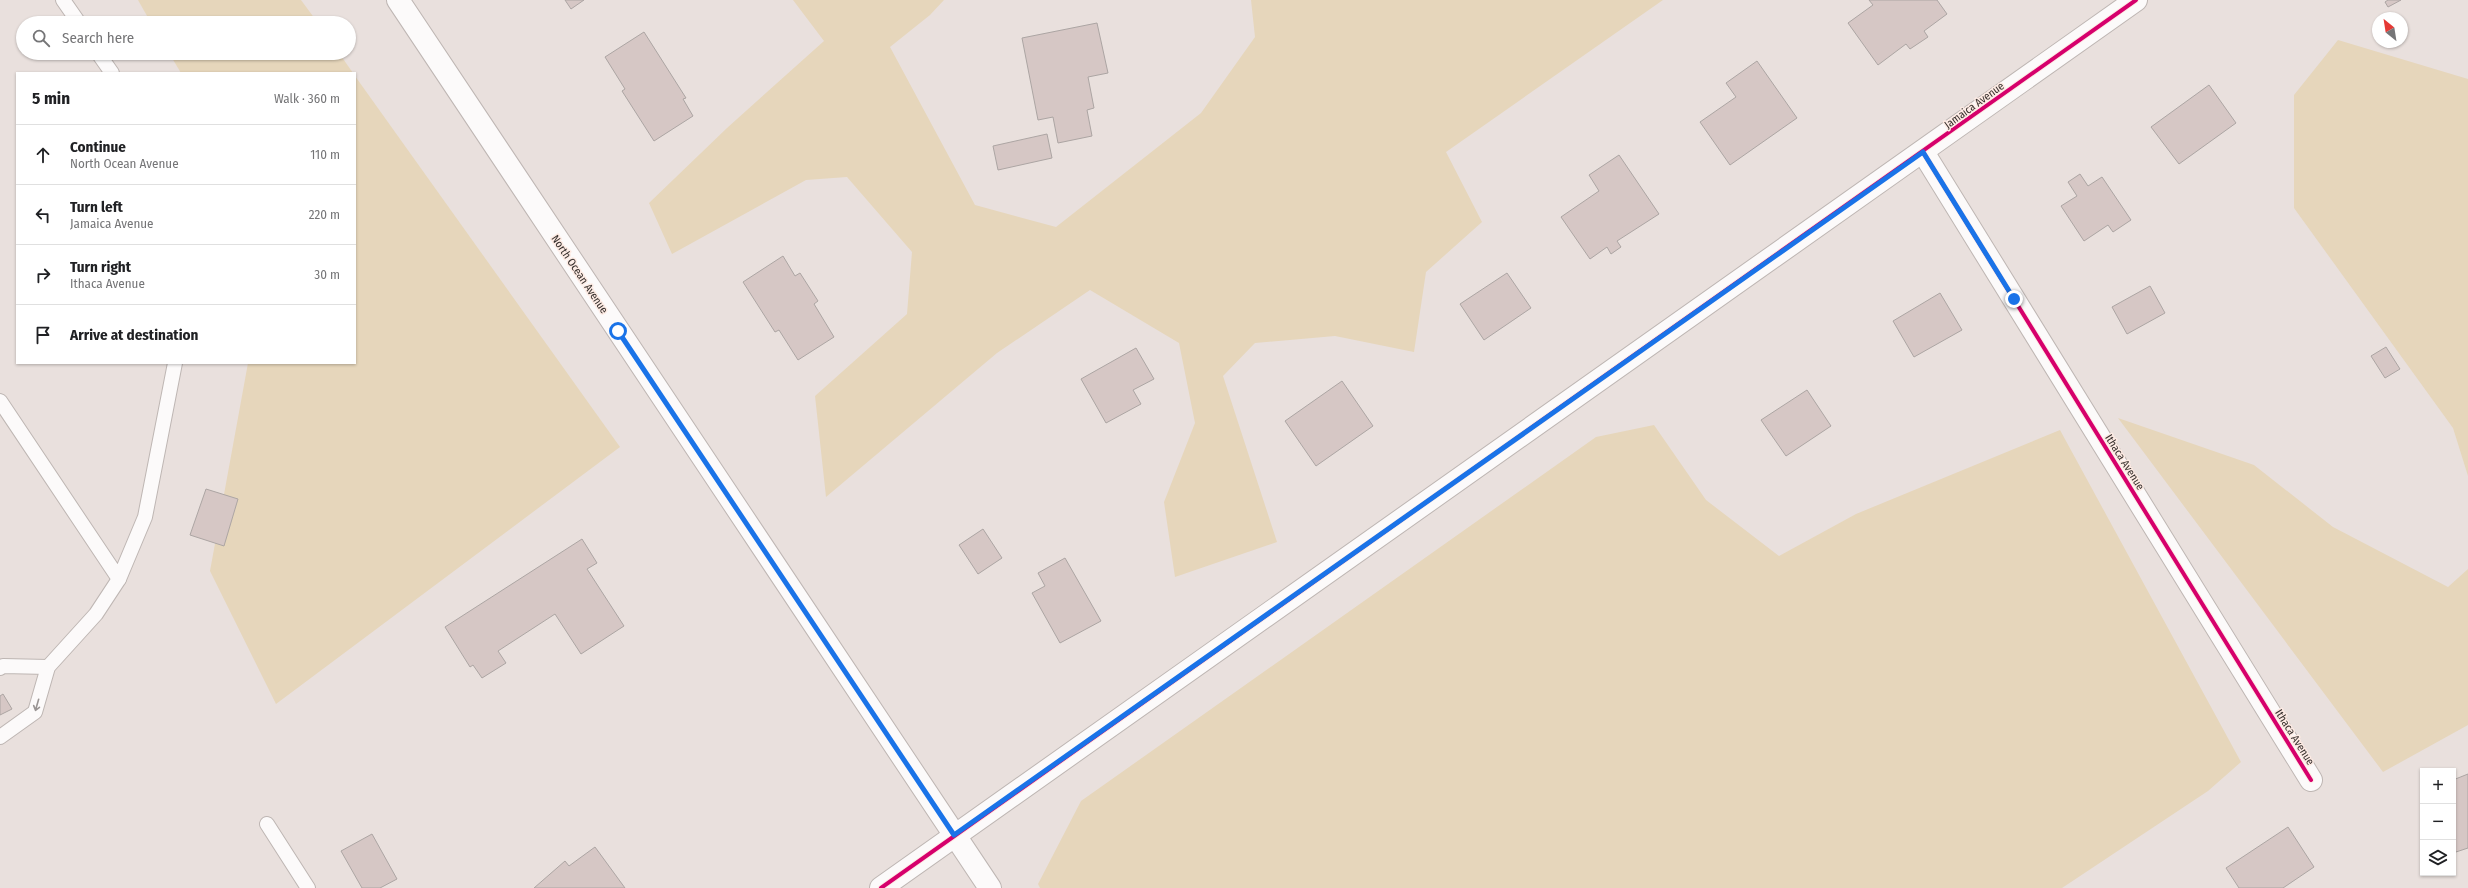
<!DOCTYPE html>
<html lang="en">
<head>
<meta charset="utf-8">
<style>
	:root { --surface:#fff; --page:#f2f2f2; --text:#202124; --muted:#757577; --line:#e0e0e0 }
	body { margin:0; font-family:"Fira Sans Condensed",sans-serif; background:var(--page); color:var(--text) }
	.controls { position:absolute; right:12px; bottom:12px; display:grid; overflow:hidden; border-radius:0px; box-shadow:0 1px 3px #0004 }
	.controls button { width:36px; height:36px; display:grid; place-items:center; padding:0; border:0; border-bottom:1px solid var(--line); background:var(--surface); color:var(--text); font:20px sans-serif }
	.compass { position:absolute; left:2372px; top:12px; width:36px; height:36px; border-radius:50%; background:var(--surface); box-shadow:0 1px 3px #0004; rotate:330deg }
	.stop { position:absolute; width:12px; height:12px; margin:-9px; border:3px solid #1a73e8; border-radius:50%; background:#fff }
	.stop.end { background:#1a73e8; border-color:#fff; box-shadow:0 1px 4px #0008 }
	.list { margin:0; padding:0; list-style:none }
	h2 { display:flex; justify-content:space-between; align-items:center; height:52px; margin:0; padding:0 16px; font-size:17px }
	h2 small { font-size:13px; font-weight:400; color:var(--muted) }
	.list li { display:grid; grid-template-columns:26px 1fr auto; gap:12px; align-items:center; box-sizing:border-box; height:60px; padding:0 16px; border-top:1px solid var(--line) }
	.list b { display:block; font-size:15px; white-space:nowrap }
	.list p { margin:0; font-size:13px; white-space:nowrap; color:var(--muted) }
	.list em { font-size:13px; font-style:normal; color:var(--muted) }
	.icon { flex:none; width:22px; height:22px; fill:none; stroke:currentColor; stroke-width:2; stroke-linecap:round; stroke-linejoin:round }
	.map { position:relative; flex:none; width:2468px; height:888px; overflow:hidden }
	.search { position:absolute; background:var(--surface); box-shadow:0 1px 3px #0004; left:16px; top:16px; width:340px; height:44px; display:flex; align-items:center; gap:10px; box-sizing:border-box; padding:0 14px; border-radius:22px; color:var(--muted); font-size:15px }
	.panel { position:absolute; background:var(--surface); box-shadow:0 1px 3px #0004; left:16px; top:72px; width:340px; height:292px; border-radius:0px }
	.map>svg:first-child { display:block }
	.green { fill:#e6d6bb }
	.building { fill:#d6c7c5; stroke:#aca5a3 }
	.lines { fill:none; stroke-linecap:round; stroke-linejoin:round }
	.lane-casing { stroke:#beb6b3; stroke-width:16 }
	.street-casing { stroke:#beb6b3; stroke-width:24 }
	.secondary-casing { stroke:#beb6b3; stroke-width:24 }
	.lane { stroke:#fcfafa; stroke-width:14 }
	.street { stroke:#fcfafa; stroke-width:22 }
	.secondary { stroke:#fcfafa; stroke-width:22 }
	.cycleway-casing { stroke:#fdebe4; stroke-width:6 }
	.cycleway { stroke:#d6006c; stroke-width:4 }
	.oneway { stroke:#999493 }
	.route { stroke:#1a73e8; stroke-width:5 }
	.labels { text-anchor:middle; stroke-width:3; stroke-linejoin:round; paint-order:stroke }
	.street-label { font-size:11px; fill:#362f2c; stroke:#fdebe4 }
</style>
</head>
<body>
<div class="map">
<svg width="2468" height="888" viewBox="0 0 2468 888">
	<rect width="100%" height="100%" fill="#e9e0dd"/>
	<g class="green">
		<path d="M 138,0 L 301,0 L 318,23 L 151,23 Z"/>
		<path d="M 793,0 L 944,0 L 930,15 L 890,47 L 975,205 L 1056,227 L 1201,113 L 1255,37 L 1251,0 L 1663,0 L 1446,152 L 1482,222 L 1426,272 L 1414,352 L 1335,336 L 1255,343 L 1223,376 L 1277,542 L 1175,577 L 1164,502 L 1195,423 L 1179,343 L 1090,290 L 997,353 L 826,497 L 815,396 L 907,314 L 912,252 L 847,177 L 806,180 L 672,254 L 649,203 L 727,128 L 824,41 Z"/>
		<path d="M 2338,40 L 2468,79 L 2468,476 L 2453,428 L 2294,208 L 2294,95 Z"/>
		<path d="M 169,53 L 339,53 L 353,73 L 181,73 Z"/>
		<path d="M 355,76 L 620,447 L 276,704 L 210,571 L 248,363 L 355,363 Z"/>
		<path d="M 2118,418 L 2254,465 L 2333,527 L 2448,587 L 2468,569 L 2468,725 L 2383,772 Z"/>
		<path d="M 1654,425 L 1706,500 L 1779,556 L 1856,514 L 2060,430 L 2241,762 L 2208,791 L 2062,888 L 1040,888 L 1038,884 L 1081,801 L 1596,437 Z"/>
	</g>
	<g class="building">
		<path d="M 565,0 L 584,0 L 571,9 Z"/>
		<path d="M 1869,0 L 1937,0 L 1947,14 L 1924,31 L 1928,37 L 1910,49 L 1906,44 L 1878,65 L 1848,23 L 1873,5 Z"/>
		<path d="M 2388,0 L 2401,0 L 2388,7 L 2385,2 Z"/>
		<path d="M 1097,23 L 1108,73 L 1088,77 L 1094,108 L 1087,110 L 1092,136 L 1058,143 L 1053,117 L 1038,120 L 1022,38 Z"/>
		<path d="M 644,32 L 686,98 L 683,99 L 693,116 L 654,141 L 622,91 L 625,89 L 605,57 Z"/>
		<path d="M 1757,61 L 1797,118 L 1730,165 L 1700,122 L 1736,97 L 1726,83 Z"/>
		<path d="M 2209,85 L 2236,123 L 2179,164 L 2151,127 Z"/>
		<path d="M 1047,134 L 1052,158 L 998,170 L 993,146 Z"/>
		<path d="M 1619,155 L 1659,214 L 1617,241 L 1621,247 L 1611,254 L 1607,247 L 1590,259 L 1561,217 L 1599,191 L 1589,175 Z"/>
		<path d="M 2080,174 L 2088,186 L 2102,177 L 2131,220 L 2113,232 L 2108,225 L 2084,241 L 2061,206 L 2077,196 L 2068,182 Z"/>
		<path d="M 783,256 L 795,276 L 800,273 L 818,301 L 814,304 L 834,337 L 798,360 L 779,330 L 775,332 L 743,282 Z"/>
		<path d="M 1507,273 L 1531,308 L 1484,340 L 1460,304 Z"/>
		<path d="M 2150,286 L 2165,313 L 2127,334 L 2112,307 Z"/>
		<path d="M 1940,293 L 1962,330 L 1914,357 L 1893,321 Z"/>
		<path d="M 2386,347 L 2400,369 L 2385,378 L 2371,356 Z"/>
		<path d="M 1136,348 L 1154,379 L 1133,390 L 1141,404 L 1106,423 L 1081,379 Z"/>
		<path d="M 1342,381 L 1373,426 L 1316,466 L 1285,421 Z"/>
		<path d="M 1807,390 L 1831,426 L 1786,456 L 1761,420 Z"/>
		<path d="M 206,489 L 238,499 L 224,546 L 190,535 Z"/>
		<path d="M 983,529 L 1002,558 L 978,574 L 959,545 Z"/>
		<path d="M 582,539 L 597,563 L 587,569 L 624,626 L 581,654 L 555,614 L 498,651 L 506,663 L 482,678 L 473,665 L 470,667 L 445,627 Z"/>
		<path d="M 1065,558 L 1101,621 L 1060,643 L 1032,593 L 1045,586 L 1038,573 Z"/>
		<path d="M 3,694 L 12,709 L 0,715 L 0,696 Z"/>
		<path d="M 2468,774 L 2468,848 L 2456,852 L 2453,842 L 2453,780 Z"/>
		<path d="M 2288,827 L 2314,867 L 2283,888 L 2239,888 L 2226,868 Z"/>
		<path d="M 372,834 L 397,879 L 380,888 L 362,888 L 341,851 Z"/>
		<path d="M 595,847 L 625,888 L 534,888 L 565,861 L 569,866 Z"/>
	</g>
	<g class="lines">
		<defs>
			<g id="lane">
				<path d="M 63,0 L 79,23"/>
				<path d="M 98,53 L 112,73"/>
				<path d="M 0,401 L 119,579 L 145,517 L 175,363"/>
				<path d="M 0,668 L 3,666 L 48,667"/>
				<path d="M 0,737 L 35,712 L 48,667 L 96,614 L 119,579"/>
				<path d="M 267,824 L 308,888"/>
			</g>
			<g id="street">
				<path d="M 1923,152 L 2311,780"/>
				<path d="M 881,888 L 2136,0"/>
			</g>
			<path id="secondary" d="M 398,0 L 990,888"/>
		</defs>
		<use href="#lane" class="lane-casing"/>
		<use href="#street" class="street-casing"/>
		<use href="#secondary" class="secondary-casing"/>
		<use href="#lane" class="lane"/>
		<use href="#street" class="street"/>
		<use href="#secondary" class="secondary"/>
		<defs>
			<g id="cycleway">
				<path d="M 1923,152 L 2311,780"/>
				<path d="M 881,888 L 2136,0"/>
			</g>
		</defs>
		<use href="#cycleway" class="cycleway-casing"/>
		<use href="#cycleway" class="cycleway"/>
	</g>
	<defs><path id="oneway-shaft" d="M-6 0H5M1.5-3L5.5 0L1.5 3" fill="none" stroke-width="1.6" stroke-linecap="round" stroke-linejoin="round"/></defs>
	<use class="oneway" href="#oneway-shaft" transform="translate(37 705) rotate(106)"/>
	<g class="lines">
		<path class="route" d="M 618,331 L 954,835 L 1923,152 L 2014,299"/>
	</g>
	<g class="labels">
		<g class="street-label">
			<text transform="translate(1974 105) rotate(-36)" y="4">Jamaica Avenue</text>
			<text transform="translate(580 274) rotate(56)" y="4">North Ocean Avenue</text>
			<text transform="translate(2125 462) rotate(58)" y="4">Ithaca Avenue</text>
			<text transform="translate(2295 737) rotate(58)" y="4">Ithaca Avenue</text>
		</g>
	</g>
</svg>
<div class="controls">
<button>+</button>
<button>−</button>
<button><svg class="icon" aria-label="layers" viewBox="0 0 24 24"><path d="M12 4l9 5-9 5-9-5zM3 14l9 5 9-5"/></svg></button>
</div>
<svg class="compass" viewBox="-18 -18 36 36"><path d="M0-13l5 13h-10z" fill="#e53935"/><path d="M0 13l5-13h-10z" fill="#757577"/></svg>
<div class="stop" style="left:618px;top:331px"></div>
<div class="stop end" style="left:2014px;top:299px"></div>
<div class="search"><svg class="icon" aria-label="search" viewBox="0 0 24 24"><circle cx="10" cy="10" r="6"/><path d="M15 15l6 6"/></svg>Search here</div>
<section class="panel">
<h2>5 min<small>Walk · 360 m</small></h2>
<ul class="list">
<li><svg class="icon" aria-label="ahead" viewBox="0 0 24 24"><path d="M12 20V5M6 11l6-6 6 6"/></svg><div><b>Continue</b><p>North Ocean Avenue</p></div><em>110 m</em></li>
<li><svg class="icon" aria-label="left" viewBox="0 0 24 24"><path d="M17 20v-9H6M10 6l-5 5 5 5"/></svg><div><b>Turn left</b><p>Jamaica Avenue</p></div><em>220 m</em></li>
<li><svg class="icon" aria-label="right" viewBox="0 0 24 24"><path d="M7 20v-9h11M14 6l5 5-5 5"/></svg><div><b>Turn right</b><p>Ithaca Avenue</p></div><em>30 m</em></li>
<li><svg class="icon" aria-label="arrive" viewBox="0 0 24 24"><path d="M6 21V4h12l-3 4 3 4H6"/></svg><div><b>Arrive at destination</b></div></li>
</ul>
</section>
</div>
</body>
</html>
